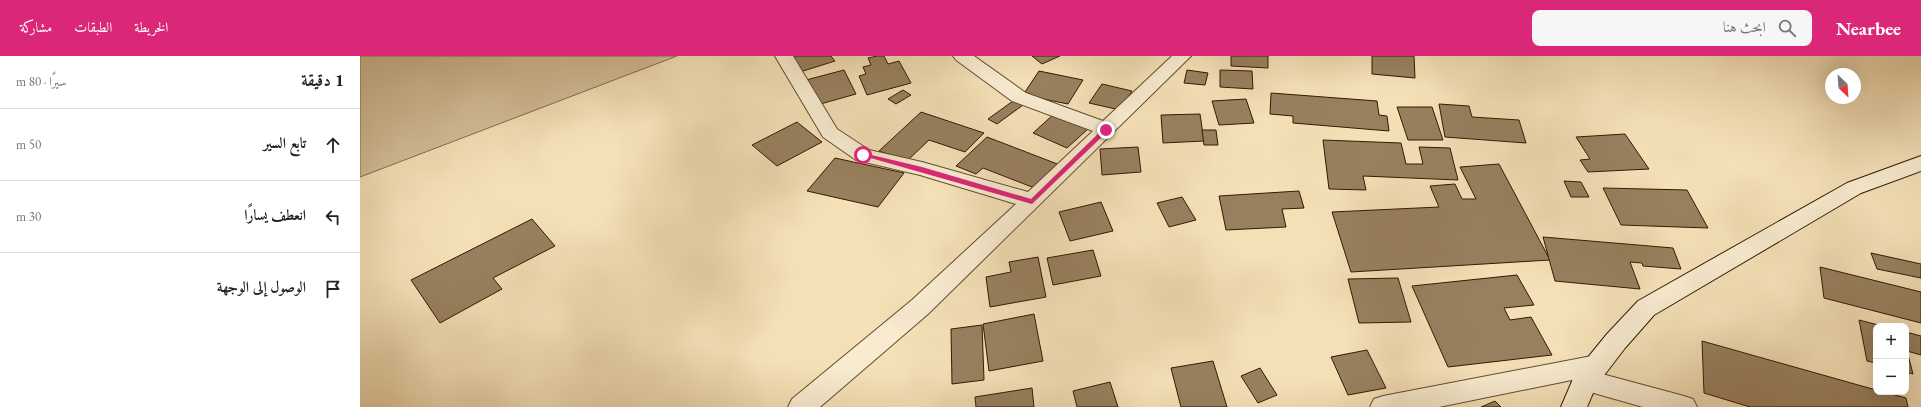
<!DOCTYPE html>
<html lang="ar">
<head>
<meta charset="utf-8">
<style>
	:root { --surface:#fff; --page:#f6f6f6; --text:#222; --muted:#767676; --line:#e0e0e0; --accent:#db2777 }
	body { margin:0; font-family:"EB Garamond",Amiri,serif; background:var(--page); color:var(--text); direction:rtl }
	.controls { position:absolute; right:12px; bottom:12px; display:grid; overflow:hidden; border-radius:8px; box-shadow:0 4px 16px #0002 }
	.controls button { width:36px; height:36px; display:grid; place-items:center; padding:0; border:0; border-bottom:1px solid var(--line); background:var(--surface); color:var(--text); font:20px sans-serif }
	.compass { position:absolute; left:1465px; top:12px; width:36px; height:36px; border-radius:50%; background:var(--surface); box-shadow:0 4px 16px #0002; rotate:155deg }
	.stop { position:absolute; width:12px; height:12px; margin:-9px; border:3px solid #db2777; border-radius:50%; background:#fff }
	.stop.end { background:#db2777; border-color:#fff; box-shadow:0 1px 4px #0008 }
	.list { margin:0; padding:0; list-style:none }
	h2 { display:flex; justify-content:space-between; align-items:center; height:52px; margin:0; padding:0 16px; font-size:17px }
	h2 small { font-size:13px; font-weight:400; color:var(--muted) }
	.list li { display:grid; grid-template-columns:26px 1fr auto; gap:12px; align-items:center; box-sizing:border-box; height:72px; padding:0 16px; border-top:1px solid var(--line) }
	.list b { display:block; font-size:15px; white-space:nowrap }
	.list em { font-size:13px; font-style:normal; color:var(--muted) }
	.icon { flex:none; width:22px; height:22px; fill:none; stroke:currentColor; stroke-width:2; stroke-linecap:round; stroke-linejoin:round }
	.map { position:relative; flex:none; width:1561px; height:351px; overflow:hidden; direction:ltr }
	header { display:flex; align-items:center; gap:24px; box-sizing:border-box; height:56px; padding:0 20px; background:var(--accent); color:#fff }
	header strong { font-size:19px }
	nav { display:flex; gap:22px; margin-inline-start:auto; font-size:14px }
	.search { width:280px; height:36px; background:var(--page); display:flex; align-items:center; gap:10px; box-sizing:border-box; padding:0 14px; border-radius:8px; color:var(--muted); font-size:15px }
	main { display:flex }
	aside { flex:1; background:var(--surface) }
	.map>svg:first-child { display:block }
	.green { fill:#d3be98; stroke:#846c4c }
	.building { fill:#98805f; stroke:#341900 }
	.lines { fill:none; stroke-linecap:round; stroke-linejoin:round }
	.minor-casing { stroke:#644b2e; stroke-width:2 }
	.secondary-casing { stroke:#341900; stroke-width:2 }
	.minor { fill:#f8ebd0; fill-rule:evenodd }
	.secondary { fill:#f8ebd0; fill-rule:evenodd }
	.route { fill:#db2777 }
</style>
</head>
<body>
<header>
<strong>Nearbee</strong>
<div class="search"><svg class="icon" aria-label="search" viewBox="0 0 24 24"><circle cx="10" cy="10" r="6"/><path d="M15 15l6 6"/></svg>ابحث هنا</div>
<nav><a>الخريطة</a><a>الطبقات</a><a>مشاركة</a></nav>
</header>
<main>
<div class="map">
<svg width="1561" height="351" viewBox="0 0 1561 351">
	<rect width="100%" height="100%" fill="#f4e0b7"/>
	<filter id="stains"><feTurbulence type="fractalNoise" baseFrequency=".005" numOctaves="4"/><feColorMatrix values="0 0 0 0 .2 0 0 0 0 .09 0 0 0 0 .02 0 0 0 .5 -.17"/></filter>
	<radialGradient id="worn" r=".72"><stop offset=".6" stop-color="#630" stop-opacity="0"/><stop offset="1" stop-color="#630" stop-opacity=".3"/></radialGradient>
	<path class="green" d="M 0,0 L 317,0 L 0,121 Z"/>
	<g class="building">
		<path d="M 431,0 L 471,0 L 475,5 L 440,16 Z"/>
		<path d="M 517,0 L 524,0 L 528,8 L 539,5 L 551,27 L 507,39 L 499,20 L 506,18 L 503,11 L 511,9 L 508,2 Z"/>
		<path d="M 672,0 L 700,0 L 682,8 Z"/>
		<path d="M 871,0 L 908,0 L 908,12 L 871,10 Z"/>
		<path d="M 1012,0 L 1054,0 L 1055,22 L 1012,18 Z"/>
		<path d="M 484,14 L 496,38 L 457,49 L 446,24 Z"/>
		<path d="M 827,14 L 848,17 L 845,29 L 824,27 Z"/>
		<path d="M 860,14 L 892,15 L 893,33 L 860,31 Z"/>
		<path d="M 679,15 L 723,24 L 708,48 L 663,39 Z"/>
		<path d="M 742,28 L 772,35 L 760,54 L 729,47 Z"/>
		<path d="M 543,34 L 551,39 L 536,48 L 528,43 Z"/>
		<path d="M 911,37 L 1017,45 L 1019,59 L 1027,60 L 1029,75 L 933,67 L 933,60 L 910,58 Z"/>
		<path d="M 886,43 L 894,67 L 859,69 L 852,45 Z"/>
		<path d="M 653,45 L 663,49 L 637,68 L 628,63 Z"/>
		<path d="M 1079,48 L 1109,50 L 1112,61 L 1159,64 L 1166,87 L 1085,81 Z"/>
		<path d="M 1037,51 L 1072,51 L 1083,84 L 1048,84 Z"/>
		<path d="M 561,56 L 624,77 L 605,96 L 569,84 L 547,105 L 519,95 Z"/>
		<path d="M 694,58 L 728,73 L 707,92 L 673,77 Z"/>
		<path d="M 840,58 L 844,85 L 803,87 L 801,59 Z"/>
		<path d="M 437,66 L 462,86 L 417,110 L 392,89 Z"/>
		<path d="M 842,74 L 856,74 L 858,89 L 844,89 Z"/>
		<path d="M 1265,78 L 1289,113 L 1228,116 L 1220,104 L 1230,103 L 1216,81 Z"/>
		<path d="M 627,81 L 700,109 L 677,133 L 623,112 L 616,118 L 596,110 Z"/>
		<path d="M 963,84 L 1041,87 L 1046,108 L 1063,108 L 1059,91 L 1090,92 L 1098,124 L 1003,120 L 1006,134 L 969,133 Z"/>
		<path d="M 778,91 L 781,116 L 742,119 L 740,93 Z"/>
		<path d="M 475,102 L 544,117 L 518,151 L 447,135 Z"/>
		<path d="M 1139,108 L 1190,204 L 991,216 L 972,156 L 1079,151 L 1070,130 L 1095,128 L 1102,143 L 1116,143 L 1100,111 Z"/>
		<path d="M 1204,125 L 1221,126 L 1229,141 L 1211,141 Z"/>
		<path d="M 1243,132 L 1327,134 L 1348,172 L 1261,169 Z"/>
		<path d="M 939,135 L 944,152 L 922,153 L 926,171 L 866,174 L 859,140 Z"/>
		<path d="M 822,141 L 836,164 L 809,171 L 797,147 Z"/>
		<path d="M 741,146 L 753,175 L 710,185 L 699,156 Z"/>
		<path d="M 172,163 L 195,190 L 133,222 L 142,233 L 80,267 L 51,224 Z"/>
		<path d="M 1183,181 L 1313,192 L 1321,213 L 1283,210 L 1282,207 L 1270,206 L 1280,233 L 1195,225 Z"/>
		<path d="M 733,194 L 741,220 L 693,229 L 687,202 Z"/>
		<path d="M 1511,197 L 1561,208 L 1561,222 L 1517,213 Z"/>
		<path d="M 678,201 L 686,241 L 630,251 L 626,221 L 651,216 L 649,206 Z"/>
		<path d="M 1460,211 L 1561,236 L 1561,267 L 1464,242 Z"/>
		<path d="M 1157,219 L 1174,249 L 1144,252 L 1150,264 L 1171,261 L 1192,299 L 1088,311 L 1052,230 Z"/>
		<path d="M 1038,222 L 1051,266 L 999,267 L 988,223 Z"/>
		<path d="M 674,258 L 683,305 L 629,315 L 623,268 Z"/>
		<path d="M 1499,264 L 1522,270 L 1516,270 L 1516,307 L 1507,305 Z"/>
		<path d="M 622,269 L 624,324 L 592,328 L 591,273 Z"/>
		<path d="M 1546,276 L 1561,280 L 1561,299 L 1547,295 L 1553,318 L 1546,316 Z"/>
		<path d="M 1342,285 L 1516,334 L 1516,336 L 1524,336 L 1546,342 L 1548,351 L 1390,351 L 1344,337 Z"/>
		<path d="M 1007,294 L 1026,332 L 988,339 L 971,301 Z"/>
		<path d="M 853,305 L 867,351 L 821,351 L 811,312 Z"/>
		<path d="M 900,312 L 917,339 L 898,347 L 881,320 Z"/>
		<path d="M 750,326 L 758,351 L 717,351 L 713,335 Z"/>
		<path d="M 672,332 L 674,351 L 616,351 L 615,341 Z"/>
		<path d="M 1135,345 L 1141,351 L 1121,351 Z"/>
	</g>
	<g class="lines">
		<defs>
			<g id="minor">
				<path d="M 415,0 L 433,0 L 477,73 L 509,94 L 562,106 L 668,136 L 733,75 L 652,45 L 596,4 L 593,0 L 614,0 L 666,37 L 743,65 L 812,0 L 831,0 L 568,258 L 460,351 L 428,351 L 432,343 L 552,244 L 656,148 L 560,119 L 496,104 L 463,81 Z"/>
				<path d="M 1237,299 L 1246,302 L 1250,309 L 1246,316 L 1242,318 L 1324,340 L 1333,343 L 1337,351 L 1283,351 L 1216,332 L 1212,324 L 1079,351 L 1010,351 L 1014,343 L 1023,340 Z"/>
			</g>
			<path id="secondary" d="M 1561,100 L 1561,115 L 1501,137 L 1294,259 L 1265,292 L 1236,330 L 1227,351 L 1201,351 L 1216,316 L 1247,278 L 1278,245 L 1487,127 Z"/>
		</defs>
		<use href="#minor" class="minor-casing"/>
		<use href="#secondary" class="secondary-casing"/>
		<use href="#minor" class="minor"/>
		<use href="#secondary" class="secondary"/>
	</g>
	<path class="route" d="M 744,72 L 749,74 L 672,148 L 500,99 L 503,97 L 562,111 L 671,143 Z"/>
	<rect width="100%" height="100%" filter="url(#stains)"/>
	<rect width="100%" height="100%" fill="url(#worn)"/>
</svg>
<div class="controls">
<button>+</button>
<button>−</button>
</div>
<svg class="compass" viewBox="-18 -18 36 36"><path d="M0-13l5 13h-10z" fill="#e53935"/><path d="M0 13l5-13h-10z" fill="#767676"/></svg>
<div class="stop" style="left:503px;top:99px"></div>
<div class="stop end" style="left:746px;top:74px"></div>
</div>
<aside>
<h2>1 دقيقة<small>سيرًا · 80 m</small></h2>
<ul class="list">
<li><svg class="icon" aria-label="ahead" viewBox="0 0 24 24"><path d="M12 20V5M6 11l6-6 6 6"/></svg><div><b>تابع السير</b></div><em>50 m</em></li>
<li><svg class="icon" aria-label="left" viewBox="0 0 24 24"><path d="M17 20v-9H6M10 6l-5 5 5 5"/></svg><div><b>انعطف يسارًا</b></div><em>30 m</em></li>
<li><svg class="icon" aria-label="arrive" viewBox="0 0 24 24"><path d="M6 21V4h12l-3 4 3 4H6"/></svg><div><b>الوصول إلى الوجهة</b></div></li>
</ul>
</aside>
</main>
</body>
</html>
